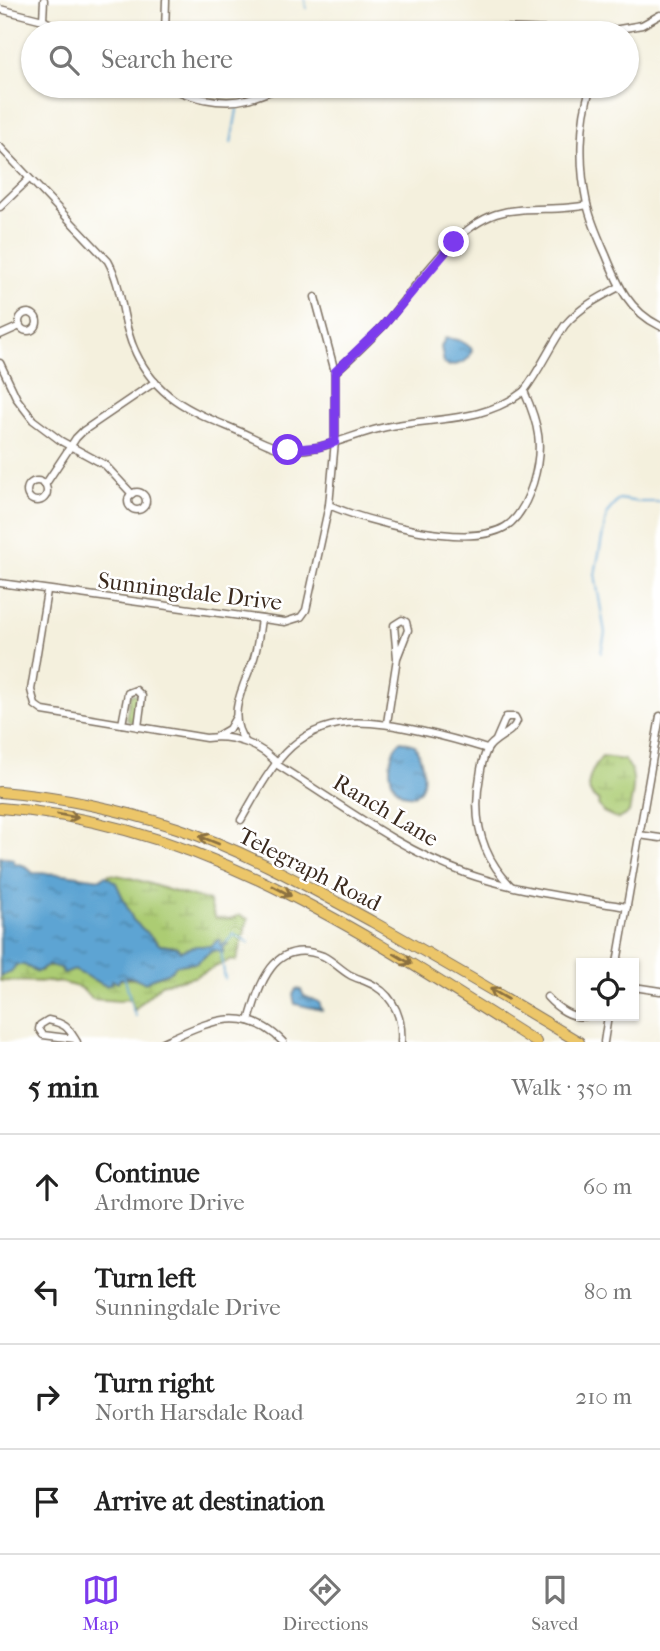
<!DOCTYPE html>
<html lang="en">
<head>
<meta charset="utf-8">
<style>
	:root { --surface:#fff; --page:#f6f6f6; --text:#222; --muted:#767676; --line:#e0e0e0; --accent:#7c3aed }
	body { margin:0; font-family:"IM FELL French Canon",serif; background:var(--page); color:var(--text) }
	.controls { position:absolute; right:21px; bottom:21px; display:grid; overflow:hidden; border-radius:0px; box-shadow:0 2px 5px #0004 }
	.controls button { width:63px; height:63px; display:grid; place-items:center; padding:0; border:0; border-bottom:2px solid var(--line); background:var(--surface); color:var(--text); font:35px sans-serif }
	.stop { position:absolute; width:21px; height:21px; margin:-16px; border:5px solid #7c3aed; border-radius:50%; background:#fff }
	.stop.end { background:#7c3aed; border-color:#fff; box-shadow:0 2px 7px #0008 }
	.list { margin:0; padding:0; list-style:none }
	h2 { display:flex; justify-content:space-between; align-items:center; height:91px; margin:0; padding:0 28px; font-size:30px }
	h2 small { font-size:23px; font-weight:400; color:var(--muted) }
	.list li { display:grid; grid-template-columns:46px 1fr auto; gap:21px; align-items:center; box-sizing:border-box; height:105px; padding:0 28px; border-top:2px solid var(--line) }
	.list b { display:block; font-size:26px; white-space:nowrap }
	.list p { margin:0; font-size:23px; white-space:nowrap; color:var(--muted) }
	.list em { font-size:23px; font-style:normal; color:var(--muted) }
	.icon { flex:none; width:38px; height:38px; fill:none; stroke:currentColor; stroke-width:2; stroke-linecap:round; stroke-linejoin:round }
	.map { position:relative; flex:none; width:660px; height:1042px; overflow:hidden }
	.search { position:absolute; background:var(--surface); box-shadow:0 2px 5px #0004; left:21px; right:21px; top:21px; height:77px; display:flex; align-items:center; gap:18px; box-sizing:border-box; padding:0 24px; border-radius:38px; color:var(--muted); font-size:26px }
	.sheet { height:511px; background:var(--surface) }
	nav { display:flex; justify-content:space-around; align-items:center; box-sizing:border-box; height:98px; border-top:2px solid var(--line); background:var(--surface); font-size:19px; color:var(--muted) }
	nav a { display:grid; justify-items:center; gap:4px }
	nav .on { color:var(--accent) }
	.map>svg:first-child { display:block }
	.grass { fill:url(#grass-dots); stroke:#747b48; stroke-width:2 }
	.wetland { fill:url(#wetland-marsh); stroke:#747b48; stroke-width:2 }
	.water { fill:url(#water-ripples); stroke:#4c6778; stroke-width:2 }
	.lines { fill:none; stroke-linecap:round; stroke-linejoin:round }
	.stream { stroke:#5da4d3; stroke-width:2 }
	.minor-casing { stroke:#7c6f61; stroke-width:9 }
	.highway-casing { stroke:#7c6f61; stroke-width:12 }
	.minor { stroke:#fff; stroke-width:6 }
	.highway { stroke:#ecc669; stroke-width:10 }
	.oneway { stroke:#8b7040 }
	.route { stroke:#7c3aed; stroke-width:9 }
	.labels { text-anchor:middle; stroke-width:5; stroke-linejoin:round; paint-order:stroke }
	.street-label { font-size:23px; fill:#3b2a1e; stroke:#fff }
</style>
</head>
<body>
<div class="map">
<svg width="660" height="1042" viewBox="0 0 660 1042">
	<defs>
		<pattern id="grass-dots" width="8" height="8" patternUnits="userSpaceOnUse" patternTransform="scale(1.75)"><rect width="8" height="8" fill="#accc73"/><path d="M2 2h.1M6 6h.1" fill="none" stroke="#95af63" stroke-width="1.8" stroke-linecap="round"/></pattern>
		<pattern id="wetland-marsh" width="20" height="14" patternUnits="userSpaceOnUse" patternTransform="scale(1.75)"><rect width="20" height="14" fill="#accc73"/><path d="M1 5h8M5 5V1M11 12h8M15 12V8" fill="none" stroke="#95af63"/></pattern>
		<pattern id="water-ripples" width="26" height="14" patternUnits="userSpaceOnUse" patternTransform="scale(1.75)"><rect width="26" height="14" fill="#5da4d3"/><path d="M2 4q2-2 4 0t4 0M15 11q2-2 4 0t4 0" fill="none" stroke="#4e86ab"/></pattern>
	</defs>
	<rect width="100%" height="100%" fill="#fff"/>
	<filter id="ink" filterUnits="userSpaceOnUse"><feTurbulence type="fractalNoise" baseFrequency=".0143" numOctaves="2"/><feDisplacementMap in="SourceGraphic" scale="14" xChannelSelector="R" yChannelSelector="G"/><feConvolveMatrix kernelMatrix="1 2 1 2 8 2 1 2 1" color-interpolation-filters="sRGB"/></filter>
	<filter id="wash" filterUnits="userSpaceOnUse"><feTurbulence type="fractalNoise" baseFrequency=".00686" numOctaves="4" result="noise"/><feDisplacementMap in="SourceGraphic" scale="28" xChannelSelector="R" yChannelSelector="G"/><feGaussianBlur stdDeviation="1.57" result="paint"/><feColorMatrix in="noise" values="0 0 0 0 0 0 0 0 0 0 0 0 0 0 0 0 0 1.4 0 .05"/><feComposite in="paint" operator="in"/></filter>
	<g filter="url(#wash)">
		<rect width="100%" height="100%" fill="#f4f0dd"/>
		<path class="grass" d="M 132,694 L 135,694 L 139,699 L 136,720 L 131,723 L 126,718 L 130,697 Z"/>
		<g class="wetland">
			<path d="M 602,757 L 624,760 C 639,774 632,794 629,813 L 618,819 L 603,812 L 598,804 L 599,801 C 580,791 591,770 602,757 Z"/>
			<path d="M 109,874 C 132,876 153,886 176,892 C 187,896 198,897 209,901 L 215,918 L 231,919 L 239,915 L 248,919 L 236,961 L 230,960 L 194,977 L 161,984 C 153,994 142,999 135,1010 L 130,1000 L 126,999 L 120,1001 L 92,999 L 81,988 L 60,982 L 0,981 L 0,977 L 11,972 L 15,965 L 24,965 L 41,971 C 50,963 60,964 65,974 L 74,970 L 104,985 L 111,984 L 112,981 C 133,976 161,984 176,965 L 197,963 L 211,951 L 217,950 L 221,953 L 222,948 L 227,945 L 220,945 L 220,941 C 208,951 193,945 180,951 L 177,947 L 160,945 L 133,920 L 116,883 L 107,878 Z"/>
		</g>
		<g class="water">
			<path d="M 445,338 C 457,339 464,341 472,349 C 470,362 461,364 449,366 L 444,363 L 441,347 Z"/>
			<path d="M 401,741 L 415,745 C 446,812 382,807 391,760 C 393,752 394,745 401,741 Z"/>
			<path d="M 0,857 L 13,859 L 14,863 L 25,866 L 33,873 L 64,874 L 101,879 L 105,875 L 116,883 L 133,920 L 160,945 L 177,947 L 180,951 L 196,946 L 211,946 L 218,940 L 220,940 L 220,945 L 227,942 L 227,944 L 222,948 L 224,951 L 222,953 L 217,950 L 211,951 L 197,963 L 176,965 C 169,977 154,974 145,983 C 137,978 129,975 120,979 L 118,983 L 112,980 L 111,984 L 106,986 L 74,970 L 64,974 L 61,968 L 49,965 L 37,972 L 24,965 L 16,965 L 11,972 L 0,977 Z"/>
			<path d="M 296,989 L 301,990 L 304,996 L 319,1002 L 322,1010 L 295,1004 L 293,995 Z"/>
		</g>
		<g class="lines">
			<g class="stream">
				<path d="M 305,0 L 306,8"/>
				<path d="M 231,143 L 237,110 L 236,103"/>
				<path d="M 601,653 L 605,633 L 595,574 L 607,513 L 619,499 L 639,502 L 660,502"/>
				<path d="M 227,942 L 234,934 L 248,942"/>
				<path d="M 221,953 L 225,979"/>
				<path d="M 124,977 C 130,990 128,1002 136,1016"/>
			</g>
		</g>
	</g>
	<g filter="url(#ink)">
		<g class="lines">
			<defs>
				<g id="minor">
					<path d="M 0,9 L 43,20 L 68,33"/>
					<path d="M 43,20 L 44,0"/>
					<path d="M 165,33 L 166,0"/>
					<path d="M 438,33 L 474,27 L 602,32 L 642,25 L 660,15"/>
					<path d="M 166,86 C 189,97 221,106 247,99 C 260,96 272,90 284,86"/>
					<path d="M 591,86 C 579,122 579,167 587,204 C 591,222 599,239 606,255 C 618,285 629,311 660,326"/>
					<path d="M 0,147 L 108,261 C 124,290 121,323 136,353 C 159,402 197,413 243,433 C 257,439 273,449 288,450 C 321,452 355,433 386,427 C 434,417 484,423 524,391"/>
					<path d="M 0,207 L 29,179"/>
					<circle cx="28" cy="322" r="9"/>
					<path d="M 0,335 L 20,326"/>
					<path d="M 0,363 L 17,399 L 33,420 L 61,441 L 105,465 L 132,494"/>
					<path d="M 335,372 C 351,358 367,343 382,327 C 413,292 451,229 496,214 C 526,205 557,212 587,205"/>
					<circle cx="37" cy="491" r="10"/>
					<path d="M 45,485 L 76,438 L 83,431 L 155,382"/>
					<circle cx="137" cy="501" r="9"/>
					<path d="M 329,505 C 367,522 467,549 505,527 C 520,518 528,499 533,483 C 544,446 539,425 524,391 C 540,370 550,346 565,325 C 579,308 600,297 619,287"/>
					<path d="M 0,583 L 285,622 L 301,617 L 306,610 L 329,505 L 335,441 L 335,372 L 315,297"/>
					<path d="M 47,591 L 31,690 L 35,705 L 43,711 L 206,738 C 232,734 263,745 279,766 C 339,803 398,849 465,873 C 516,891 573,898 627,907"/>
					<path d="M 387,723 L 397,658 L 408,630 L 406,622 L 402,620 L 394,625 L 397,658"/>
					<path d="M 122,724 L 128,693 L 136,690 L 142,696 L 138,727"/>
					<path d="M 217,736 L 229,729 L 236,717"/>
					<path d="M 496,740 L 506,717 L 515,717 L 517,721 C 512,735 494,737 487,750 C 483,758 481,768 480,776 C 472,818 481,856 511,886"/>
					<path d="M 245,741 C 225,715 245,684 254,658 C 258,645 259,632 261,619"/>
					<path d="M 241,820 C 254,798 267,772 285,753 C 323,713 371,720 420,731 C 443,736 465,742 487,749"/>
					<path d="M 639,835 L 660,838"/>
					<path d="M 617,963 L 660,716"/>
					<path d="M 634,987 L 660,991"/>
					<path d="M 547,997 C 557,1008 572,1019 586,1016"/>
					<path d="M 249,1021 C 259,986 273,936 323,956 C 333,961 340,969 350,975 C 358,979 367,981 375,986 C 395,998 403,1020 401,1042"/>
					<path d="M 75,1039 L 43,1035 L 39,1029 L 40,1025 L 48,1020 C 67,1024 68,1028 77,1042"/>
					<path d="M 163,1042 C 206,1023 244,1002 283,1042"/>
					<path d="M 604,1042 L 608,1016"/>
				</g>
				<g id="highway">
					<path d="M 0,792 C 60,797 119,809 177,828 C 246,851 309,887 373,922 C 442,961 511,1001 579,1042"/>
					<path d="M 0,808 C 203,822 369,937 536,1042"/>
				</g>
			</defs>
			<use href="#minor" class="minor-casing"/>
			<use href="#highway" class="highway-casing"/>
			<use href="#minor" class="minor"/>
			<use href="#highway" class="highway"/>
		</g>
		<defs><path id="oneway-shaft" d="M-6 0H5M1.5-3L5.5 0L1.5 3" fill="none" stroke-width="1.6" stroke-linecap="round" stroke-linejoin="round" transform="scale(1.75)"/></defs>
		<g class="oneway">
			<use href="#oneway-shaft" transform="translate(68 816) rotate(10)"/>
			<use href="#oneway-shaft" transform="translate(209 840) rotate(-158)"/>
			<use href="#oneway-shaft" transform="translate(282 891) rotate(28)"/>
			<use href="#oneway-shaft" transform="translate(403 959) rotate(31)"/>
			<use href="#oneway-shaft" transform="translate(499 994) rotate(-150)"/>
		</g>
	</g>
	<g class="lines" filter="url(#ink)">
		<path class="route" d="M 288,450 L 319,447 L 335,442 L 335,372 L 383,326 L 454,242"/>
	</g>
	<g class="labels">
		<g class="street-label">
			<text transform="translate(190 591) rotate(7)" y="8">Sunningdale Drive</text>
			<text transform="translate(386 810) rotate(31)" y="8">Ranch Lane</text>
			<text transform="translate(310 869) rotate(27)" y="8">Telegraph Road</text>
		</g>
	</g>
</svg>
<div class="controls">
<button><svg class="icon" aria-label="locate" viewBox="0 0 24 24"><circle cx="12" cy="12" r="6"/><path d="M12 2v4M12 18v4M2 12h4M18 12h4"/></svg></button>
</div>
<div class="stop" style="left:288px;top:450px"></div>
<div class="stop end" style="left:454px;top:242px"></div>
<div class="search"><svg class="icon" aria-label="search" viewBox="0 0 24 24"><circle cx="10" cy="10" r="6"/><path d="M15 15l6 6"/></svg>Search here</div>
</div>
<section class="sheet">
<h2>5 min<small>Walk · 350 m</small></h2>
<ul class="list">
<li><svg class="icon" aria-label="ahead" viewBox="0 0 24 24"><path d="M12 20V5M6 11l6-6 6 6"/></svg><div><b>Continue</b><p>Ardmore Drive</p></div><em>60 m</em></li>
<li><svg class="icon" aria-label="left" viewBox="0 0 24 24"><path d="M17 20v-9H6M10 6l-5 5 5 5"/></svg><div><b>Turn left</b><p>Sunningdale Drive</p></div><em>80 m</em></li>
<li><svg class="icon" aria-label="right" viewBox="0 0 24 24"><path d="M7 20v-9h11M14 6l5 5-5 5"/></svg><div><b>Turn right</b><p>North Harsdale Road</p></div><em>210 m</em></li>
<li><svg class="icon" aria-label="arrive" viewBox="0 0 24 24"><path d="M6 21V4h12l-3 4 3 4H6"/></svg><div><b>Arrive at destination</b></div></li>
</ul>
</section>
<nav>
<a class="on"><svg class="icon" aria-label="map" viewBox="0 0 24 24"><path d="M3 6l6-2 6 2 6-2v14l-6 2-6-2-6 2zM9 4v14M15 6v14"/></svg>Map</a>
<a><svg class="icon" aria-label="directions" viewBox="0 0 24 24"><path d="M12 3l9 9-9 9-9-9zM9 14v-3h6M13 9l2 2-2 2"/></svg>Directions</a>
<a><svg class="icon" aria-label="saved" viewBox="0 0 24 24"><path d="M7 4h10v16l-5-4-5 4z"/></svg>Saved</a>
</nav>
</body>
</html>
